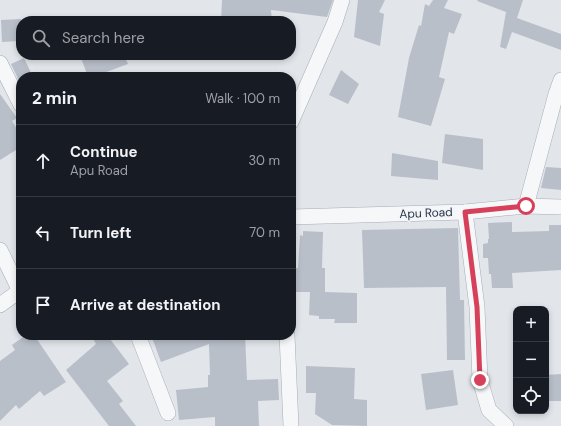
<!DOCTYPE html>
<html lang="en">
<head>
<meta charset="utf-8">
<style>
	:root { --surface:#171b24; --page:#20242c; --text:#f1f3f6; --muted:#9ea1a6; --line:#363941 }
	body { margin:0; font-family:"DM Sans",sans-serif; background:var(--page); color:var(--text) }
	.controls { position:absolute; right:12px; bottom:12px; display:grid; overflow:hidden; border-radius:8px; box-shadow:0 2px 6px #0003 }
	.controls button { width:36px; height:36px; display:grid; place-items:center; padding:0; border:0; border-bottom:1px solid var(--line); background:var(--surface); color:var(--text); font:20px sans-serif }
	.stop { position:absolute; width:12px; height:12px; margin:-9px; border:3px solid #d7405a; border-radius:50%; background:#fff }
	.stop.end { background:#d7405a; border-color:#fff; box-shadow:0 1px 4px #0008 }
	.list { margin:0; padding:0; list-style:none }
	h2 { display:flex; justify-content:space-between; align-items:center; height:52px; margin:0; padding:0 16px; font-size:17px }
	h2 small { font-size:13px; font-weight:400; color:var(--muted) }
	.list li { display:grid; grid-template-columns:26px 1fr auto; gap:12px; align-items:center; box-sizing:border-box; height:72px; padding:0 16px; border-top:1px solid var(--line) }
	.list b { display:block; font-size:15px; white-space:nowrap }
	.list p { margin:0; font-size:13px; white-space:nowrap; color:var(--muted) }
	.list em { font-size:13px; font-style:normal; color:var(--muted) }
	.icon { flex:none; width:22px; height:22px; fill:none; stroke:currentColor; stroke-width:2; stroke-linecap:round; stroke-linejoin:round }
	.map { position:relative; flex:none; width:561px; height:426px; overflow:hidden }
	.search { position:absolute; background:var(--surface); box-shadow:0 2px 6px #0003; left:16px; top:16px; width:280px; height:44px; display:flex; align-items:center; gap:10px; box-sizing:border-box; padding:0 14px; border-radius:16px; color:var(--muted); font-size:15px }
	.panel { position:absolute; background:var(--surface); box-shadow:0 2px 6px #0003; left:16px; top:72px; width:280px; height:268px; border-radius:16px }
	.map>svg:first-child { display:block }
	.building { fill:#b9bfc9 }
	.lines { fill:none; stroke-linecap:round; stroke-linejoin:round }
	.street-casing { stroke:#a7adb6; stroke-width:16 }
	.street { stroke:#f5f7f9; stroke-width:15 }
	.route { stroke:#d7405a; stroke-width:5 }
	.labels { text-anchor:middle; stroke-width:3; stroke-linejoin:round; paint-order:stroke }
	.street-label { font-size:12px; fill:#293345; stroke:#f2f5f8 }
</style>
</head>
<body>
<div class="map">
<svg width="561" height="426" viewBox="0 0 561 426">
	<rect width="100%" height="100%" fill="#e2e6eb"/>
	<g class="building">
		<path d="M 222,0 L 333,0 L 327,17 L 271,10 L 272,21 L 221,21 Z"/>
		<path d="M 358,0 L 385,0 L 379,12 L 384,14 L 380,46 L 354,37 Z"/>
		<path d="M 433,0 L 448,0 L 444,8 L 462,14 L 454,34 L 449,32 L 439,77 L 445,79 L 431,126 L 398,117 L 409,58 L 419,25 L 421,26 L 425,4 L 429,6 Z"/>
		<path d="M 478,0 L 523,0 L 517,18 L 561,34 L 561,50 L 512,32 L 506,49 L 500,47 L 506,12 L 477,1 Z"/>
		<path d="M 21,19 L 21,41 L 2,42 L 1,20 Z"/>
		<path d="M 80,55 L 124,55 L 128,64 L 93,77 L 88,77 Z"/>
		<path d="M 24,58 L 33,77 L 21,77 L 21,85 L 11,64 Z"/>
		<path d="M 341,70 L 359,84 L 348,104 L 329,95 Z"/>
		<path d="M 0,94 L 17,118 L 12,121 L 21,136 L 21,147 L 0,160 Z"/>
		<path d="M 445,134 L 483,139 L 483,170 L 442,163 Z"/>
		<path d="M 392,153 L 438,161 L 438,180 L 391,176 Z"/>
		<path d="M 546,167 L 561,168 L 561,190 L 541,188 Z"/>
		<path d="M 512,222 L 512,232 L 549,231 L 549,225 L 561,225 L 561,270 L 512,273 L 513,288 L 492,288 L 491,274 L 489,274 L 488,258 L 483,258 L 483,244 L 488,243 L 488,239 L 489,239 L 488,223 Z"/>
		<path d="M 458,228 L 460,300 L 464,300 L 465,360 L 447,360 L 446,287 L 364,288 L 362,230 Z"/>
		<path d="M 303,231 L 323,232 L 322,268 L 325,268 L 325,292 L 357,293 L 357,323 L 334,323 L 335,319 L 319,319 L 319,316 L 309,315 L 310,292 L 294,292 L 294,268 L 298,268 L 300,235 L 303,236 Z"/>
		<path d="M 26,335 L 34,335 L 66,382 L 44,396 L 40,391 L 19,409 L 16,405 L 0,421 L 0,361 L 15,350 L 12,345 Z"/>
		<path d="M 91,335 L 107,335 L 129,364 L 107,381 L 123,401 L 119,404 L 136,426 L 109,426 L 66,370 L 96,344 Z"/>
		<path d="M 151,335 L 245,335 L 247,380 L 278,379 L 279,400 L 258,401 L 259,426 L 215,426 L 215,417 L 179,420 L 176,390 L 208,387 L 208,375 L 210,375 L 209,344 L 161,362 Z"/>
		<path d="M 306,366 L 355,368 L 354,399 L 367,400 L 367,426 L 332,425 L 315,414 L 316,393 L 306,393 Z"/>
		<path d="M 453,370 L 458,405 L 426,410 L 421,374 Z"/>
		<path d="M 561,374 L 561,401 L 546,401 L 546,375 Z"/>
	</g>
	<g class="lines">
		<defs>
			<g id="street">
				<path d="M 0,63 L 21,105"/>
				<path d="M 291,122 L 335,22 L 342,0"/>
				<path d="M 526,206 L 556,94 L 561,80"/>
				<path d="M 465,212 L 477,307 L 480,380 L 489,410 L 506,426"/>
				<path d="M 291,217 L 465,212 L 526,206 L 561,207"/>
				<path d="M 0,250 L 20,291"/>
				<path d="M 0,305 L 21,290"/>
				<path d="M 138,335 L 168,413"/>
				<path d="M 287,335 L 291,426"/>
			</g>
		</defs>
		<use href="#street" class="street-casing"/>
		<use href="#street" class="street"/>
	</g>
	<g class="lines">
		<path class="route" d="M 480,380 L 477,307 L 465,212 L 526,206"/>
	</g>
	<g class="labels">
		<g class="street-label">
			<text transform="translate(426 213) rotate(-2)" y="4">Apu Road</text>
		</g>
	</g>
</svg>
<div class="controls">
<button>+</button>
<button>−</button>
<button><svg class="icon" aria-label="locate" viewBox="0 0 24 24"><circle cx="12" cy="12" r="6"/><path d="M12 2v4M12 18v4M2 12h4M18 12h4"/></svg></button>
</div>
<div class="stop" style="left:526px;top:206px"></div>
<div class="stop end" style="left:480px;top:380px"></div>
<div class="search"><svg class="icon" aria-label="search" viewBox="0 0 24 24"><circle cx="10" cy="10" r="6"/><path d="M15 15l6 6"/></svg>Search here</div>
<section class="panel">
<h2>2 min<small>Walk · 100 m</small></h2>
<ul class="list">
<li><svg class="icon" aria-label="ahead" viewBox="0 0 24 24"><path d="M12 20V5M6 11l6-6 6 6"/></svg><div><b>Continue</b><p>Apu Road</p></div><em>30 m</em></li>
<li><svg class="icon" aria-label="left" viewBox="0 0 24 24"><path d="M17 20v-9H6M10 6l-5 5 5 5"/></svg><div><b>Turn left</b></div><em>70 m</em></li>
<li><svg class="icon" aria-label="arrive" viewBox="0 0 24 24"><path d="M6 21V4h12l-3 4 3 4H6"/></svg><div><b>Arrive at destination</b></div></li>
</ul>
</section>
</div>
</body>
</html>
